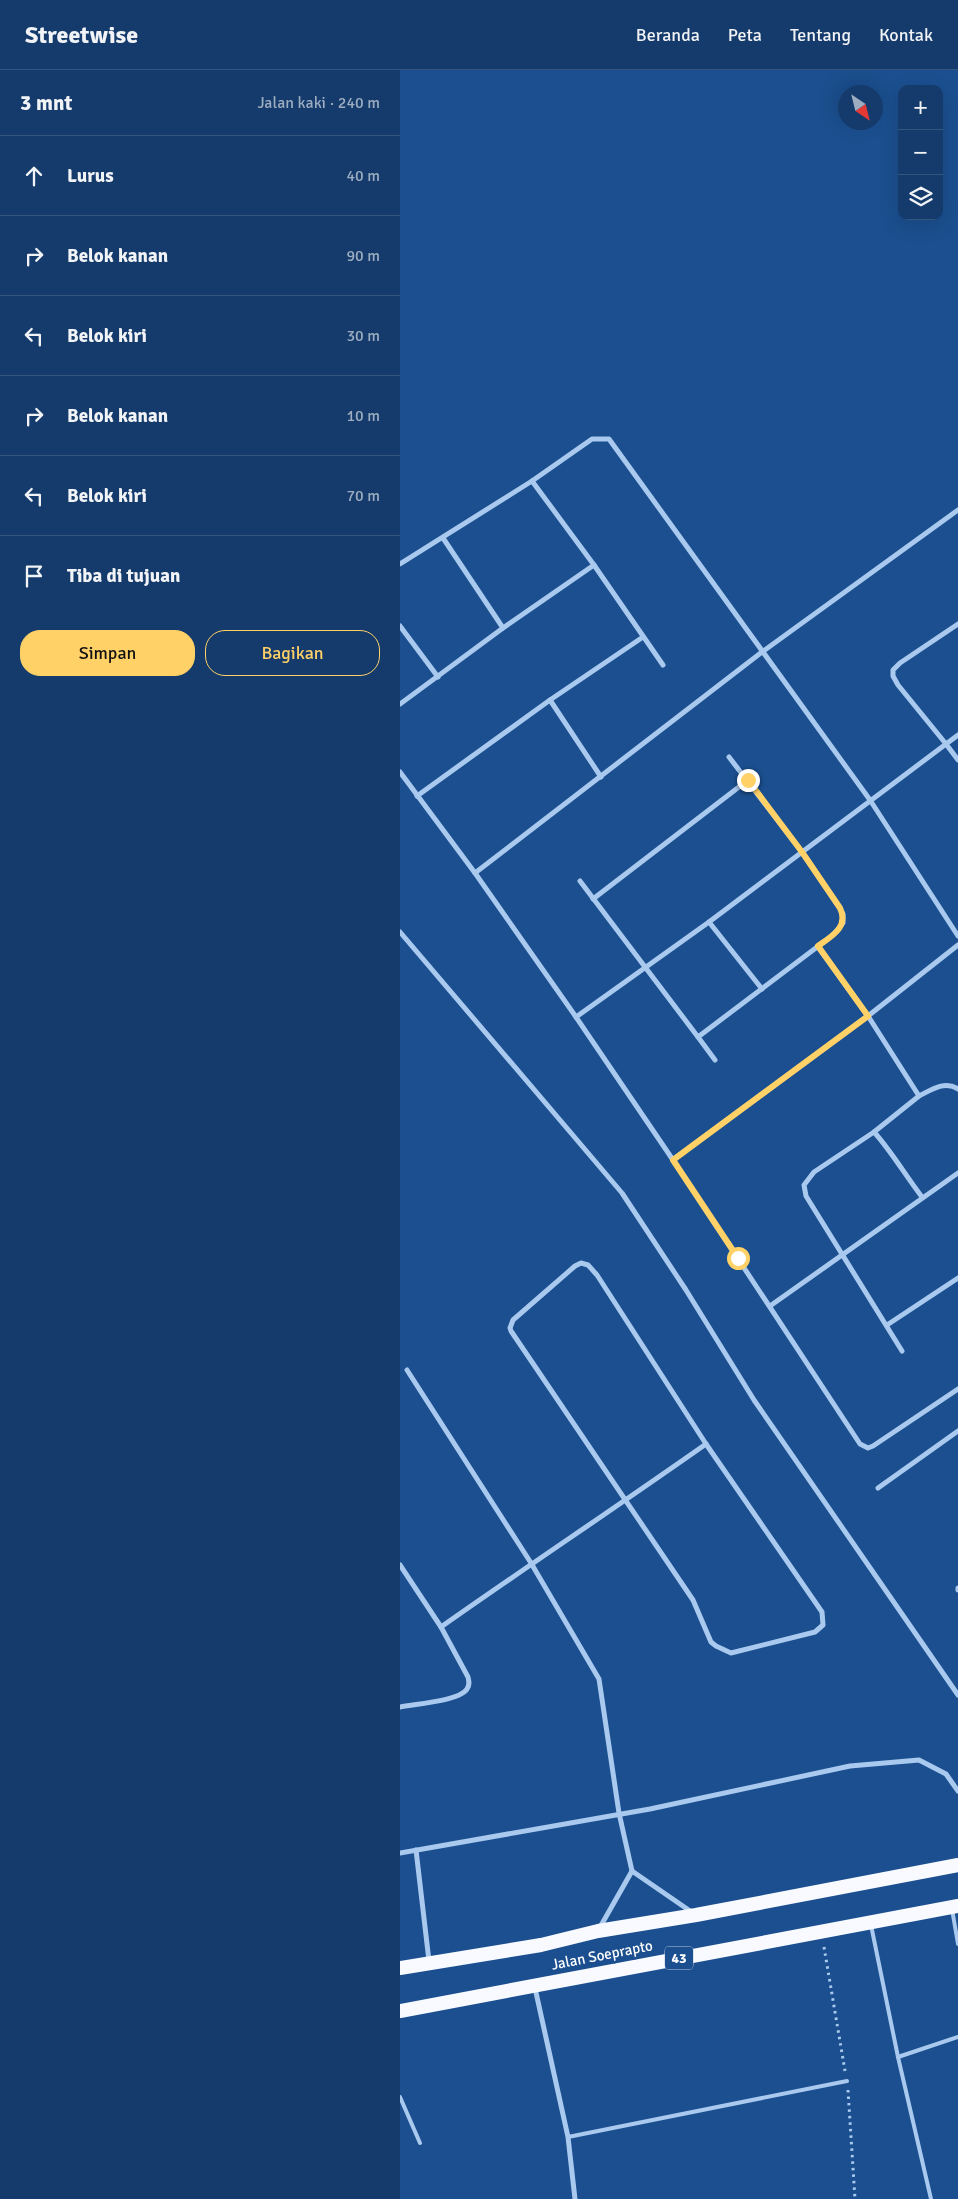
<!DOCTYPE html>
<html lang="id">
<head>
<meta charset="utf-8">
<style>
	:root { --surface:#143b6b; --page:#1d4271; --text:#f1f3f6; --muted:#9dadc1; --line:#33557e; --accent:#ffd166 }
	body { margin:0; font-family:Signika,sans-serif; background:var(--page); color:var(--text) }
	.controls { position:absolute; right:15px; top:15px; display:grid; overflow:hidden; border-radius:10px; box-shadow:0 5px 20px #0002 }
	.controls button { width:45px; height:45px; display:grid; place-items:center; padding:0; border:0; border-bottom:1px solid var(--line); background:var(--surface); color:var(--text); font:25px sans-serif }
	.compass { position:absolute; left:438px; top:15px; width:45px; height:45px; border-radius:50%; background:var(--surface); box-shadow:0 5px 20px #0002; rotate:145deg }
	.stop { position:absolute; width:15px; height:15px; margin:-11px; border:4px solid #ffd166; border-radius:50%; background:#fff }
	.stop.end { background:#ffd166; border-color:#fff; box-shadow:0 1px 5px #0008 }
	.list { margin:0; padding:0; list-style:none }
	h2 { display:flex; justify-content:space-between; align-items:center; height:65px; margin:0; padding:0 20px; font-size:21px }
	h2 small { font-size:16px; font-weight:400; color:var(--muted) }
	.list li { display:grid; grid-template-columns:32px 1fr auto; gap:15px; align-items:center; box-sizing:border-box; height:80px; padding:0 20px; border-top:1px solid var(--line) }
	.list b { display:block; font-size:19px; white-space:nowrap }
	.list em { font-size:16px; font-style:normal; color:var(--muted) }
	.actions { display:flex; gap:10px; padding:15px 20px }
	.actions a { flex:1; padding:11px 0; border:1px solid var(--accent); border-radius:20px; text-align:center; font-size:18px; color:var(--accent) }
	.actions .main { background:var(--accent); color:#111 }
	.icon { flex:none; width:28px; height:28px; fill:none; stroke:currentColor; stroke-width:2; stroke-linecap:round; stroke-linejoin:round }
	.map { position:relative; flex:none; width:558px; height:2129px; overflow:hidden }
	header { display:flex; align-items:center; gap:30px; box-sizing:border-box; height:70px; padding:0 25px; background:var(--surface); border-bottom:1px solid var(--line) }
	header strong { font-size:24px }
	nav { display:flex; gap:28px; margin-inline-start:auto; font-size:18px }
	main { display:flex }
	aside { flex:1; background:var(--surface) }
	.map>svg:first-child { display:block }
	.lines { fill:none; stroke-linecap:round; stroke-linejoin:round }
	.path { stroke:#a9c9ee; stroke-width:3; stroke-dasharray:2.5 4; stroke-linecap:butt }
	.service { stroke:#a9c9ee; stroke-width:4 }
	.minor { stroke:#a9c9ee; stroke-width:5 }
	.trunk { stroke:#f8faff; stroke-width:14 }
	.route { stroke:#ffd166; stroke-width:6 }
	.labels { text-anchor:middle; stroke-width:5; stroke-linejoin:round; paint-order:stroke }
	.shield { fill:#1b4f8f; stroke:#bbcadd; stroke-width:1 }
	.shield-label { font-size:14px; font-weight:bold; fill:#fff }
	.street-label { font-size:15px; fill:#fff; stroke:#1b4f8f }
</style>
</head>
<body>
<header>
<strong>Streetwise</strong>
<nav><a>Beranda</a><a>Peta</a><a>Tentang</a><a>Kontak</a></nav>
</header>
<main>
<aside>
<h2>3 mnt<small>Jalan kaki · 240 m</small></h2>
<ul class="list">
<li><svg class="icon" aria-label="ahead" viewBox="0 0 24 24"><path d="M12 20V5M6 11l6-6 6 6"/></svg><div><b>Lurus</b></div><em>40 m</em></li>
<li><svg class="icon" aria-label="right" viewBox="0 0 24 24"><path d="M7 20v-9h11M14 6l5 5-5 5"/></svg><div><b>Belok kanan</b></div><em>90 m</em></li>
<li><svg class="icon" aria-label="left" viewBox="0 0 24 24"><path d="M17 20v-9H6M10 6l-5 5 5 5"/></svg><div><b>Belok kiri</b></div><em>30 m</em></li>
<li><svg class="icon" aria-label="right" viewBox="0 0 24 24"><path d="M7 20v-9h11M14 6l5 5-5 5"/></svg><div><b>Belok kanan</b></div><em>10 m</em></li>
<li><svg class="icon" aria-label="left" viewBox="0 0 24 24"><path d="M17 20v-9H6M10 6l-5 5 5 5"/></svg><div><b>Belok kiri</b></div><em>70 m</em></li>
<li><svg class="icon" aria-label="arrive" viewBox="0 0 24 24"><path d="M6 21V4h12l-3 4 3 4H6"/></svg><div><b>Tiba di tujuan</b></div></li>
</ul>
<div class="actions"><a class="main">Simpan</a><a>Bagikan</a></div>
</aside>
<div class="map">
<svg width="558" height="2129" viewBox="0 0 558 2129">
	<rect width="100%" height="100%" fill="#1b4f8f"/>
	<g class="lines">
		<g class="path">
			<path d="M 424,1877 L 445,2001"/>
			<path d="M 448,2020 L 455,2129"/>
		</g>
		<g class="service">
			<path d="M 552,1839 L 558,1874"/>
			<path d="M 471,1855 L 498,1987 L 531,2129"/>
			<path d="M 498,1987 L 558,1967"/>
			<path d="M 0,2027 L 20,2073"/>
			<path d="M 168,2067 L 447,2011"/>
		</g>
		<g class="minor">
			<path d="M 132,411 L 194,495 L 263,595"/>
			<path d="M 43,468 L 103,558"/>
			<path d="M 0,494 L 132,411 L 192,369 L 209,369 L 470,730 L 558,866"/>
			<path d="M 0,556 L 38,607"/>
			<path d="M 150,630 L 201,707"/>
			<path d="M 0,634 L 103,558 L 194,495"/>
			<path d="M 558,665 L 546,674 L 558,690"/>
			<path d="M 0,702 L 75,803 L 176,947 L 273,1090 L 460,1374 L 468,1378 L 473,1376 L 558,1319"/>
			<path d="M 17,726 L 150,630 L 243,567"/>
			<path d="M 75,803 L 362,582 L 558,440"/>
			<path d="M 180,811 L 298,967 L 433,865 L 443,853 L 443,844 L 440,838 L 402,782 L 329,687"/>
			<path d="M 193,829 L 348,710"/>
			<path d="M 309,852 L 362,919"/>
			<path d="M 0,862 L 222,1123 L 286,1220 L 354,1330 L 558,1625"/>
			<path d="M 418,877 L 468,946 L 519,1026 C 531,1020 545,1010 558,1019"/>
			<path d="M 176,947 L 309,852 L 546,674 L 498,615 L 493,606 L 493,600 L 500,593 L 558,554"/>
			<path d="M 298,967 L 315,990"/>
			<path d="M 474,1062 C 492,1082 505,1105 522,1127"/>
			<path d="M 273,1090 L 468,946 L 558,875"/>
			<path d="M 181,1193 L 188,1195 L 197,1205 L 306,1374 L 422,1542 L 423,1555 L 415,1562 L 331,1583 L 316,1576 L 311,1572 L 293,1530 L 111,1261 L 110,1258 L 113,1250 L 175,1196 Z"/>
			<path d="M 370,1236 L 558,1103"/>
			<path d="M 487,1255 L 558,1208"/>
			<path d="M 502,1281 L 406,1126 L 404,1115 L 414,1102 L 474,1062 L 519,1026"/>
			<path d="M 7,1300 L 131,1493 L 199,1609 L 219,1743 L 232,1801 L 199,1859"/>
			<path d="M 478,1418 L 558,1361"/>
			<path d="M 0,1495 L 41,1557 L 68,1607 C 69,1611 70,1615 67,1619 C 60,1631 14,1634 0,1637"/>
			<path d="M 558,1518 L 558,1520"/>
			<path d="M 41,1557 C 129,1495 218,1436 306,1374"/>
			<path d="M 16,1780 L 29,1891"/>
			<path d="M 0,1783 L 250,1739 L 450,1696 L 519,1690 L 546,1704 L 558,1721"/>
			<path d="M 232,1801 L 293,1843"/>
			<path d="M 135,1918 L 168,2067 L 175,2129"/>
		</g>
		<g class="trunk">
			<path d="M 0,1898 L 141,1875 L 198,1861 L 296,1845 L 558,1795"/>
			<path d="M 0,1941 L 558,1836"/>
		</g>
	</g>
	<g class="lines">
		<path class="route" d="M 338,1188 L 273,1090 L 468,946 L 418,876 C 432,866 449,857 440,838 L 402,782 L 348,710"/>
	</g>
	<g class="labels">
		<rect class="shield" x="265" y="1876.5" width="28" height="23" rx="4"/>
		<g class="shield-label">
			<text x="279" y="1893">43</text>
		</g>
		<g class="street-label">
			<text transform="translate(202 1885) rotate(-11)" y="5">Jalan Soeprapto</text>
		</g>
	</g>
</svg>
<div class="controls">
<button>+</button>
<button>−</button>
<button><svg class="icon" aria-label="layers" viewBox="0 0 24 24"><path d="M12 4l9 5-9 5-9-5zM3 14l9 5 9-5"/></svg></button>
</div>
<svg class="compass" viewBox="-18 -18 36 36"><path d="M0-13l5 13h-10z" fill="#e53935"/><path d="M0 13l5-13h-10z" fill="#9dadc1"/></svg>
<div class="stop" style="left:338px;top:1188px"></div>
<div class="stop end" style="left:348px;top:710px"></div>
</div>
</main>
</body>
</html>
